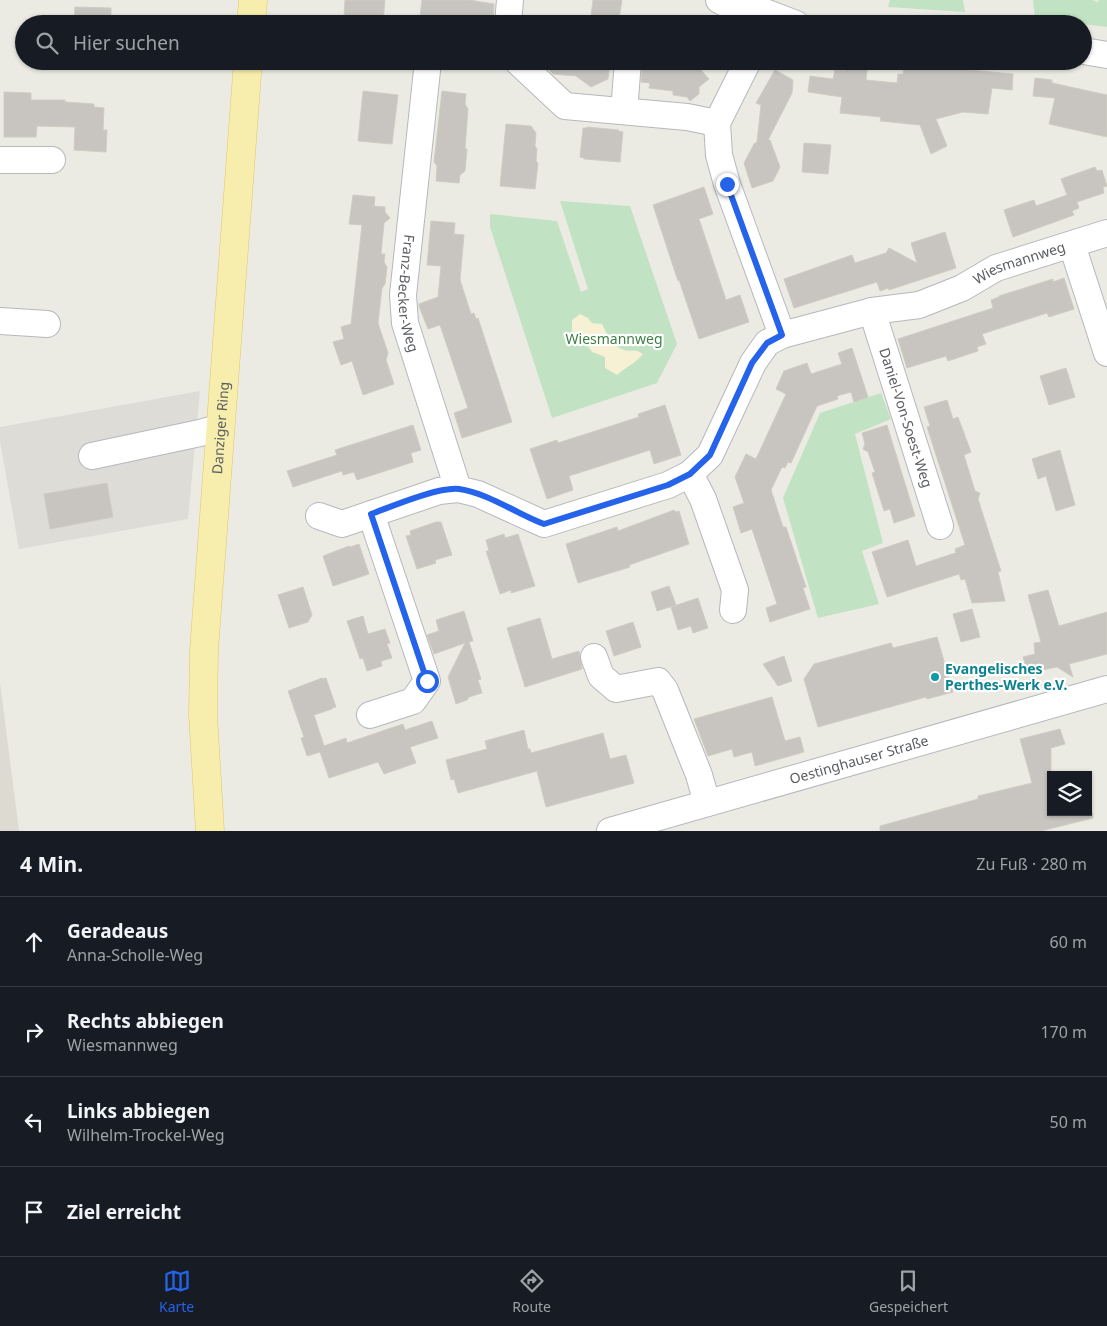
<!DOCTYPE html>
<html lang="de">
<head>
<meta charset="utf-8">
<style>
	:root { --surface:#171b24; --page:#242831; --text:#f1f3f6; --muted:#9ea1a6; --line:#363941; --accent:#2563eb }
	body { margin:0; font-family:"Noto Sans",sans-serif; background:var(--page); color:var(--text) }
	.controls { position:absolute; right:15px; bottom:15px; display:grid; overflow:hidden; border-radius:0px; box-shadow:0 1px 4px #0004 }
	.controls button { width:45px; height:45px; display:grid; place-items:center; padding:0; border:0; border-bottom:1px solid var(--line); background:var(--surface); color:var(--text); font:25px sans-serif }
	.stop { position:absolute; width:15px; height:15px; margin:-11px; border:4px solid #2563eb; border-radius:50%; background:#fff }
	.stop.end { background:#2563eb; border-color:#fff; box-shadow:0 1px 5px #0008 }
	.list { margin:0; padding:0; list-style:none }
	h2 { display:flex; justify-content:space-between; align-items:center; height:65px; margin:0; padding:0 20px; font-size:21px }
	h2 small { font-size:16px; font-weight:400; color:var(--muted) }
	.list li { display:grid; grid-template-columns:32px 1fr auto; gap:15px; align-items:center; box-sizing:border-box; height:90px; padding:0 20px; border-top:1px solid var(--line) }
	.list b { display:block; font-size:19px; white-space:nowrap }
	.list p { margin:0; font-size:16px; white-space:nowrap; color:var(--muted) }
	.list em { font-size:16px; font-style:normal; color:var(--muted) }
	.icon { flex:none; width:28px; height:28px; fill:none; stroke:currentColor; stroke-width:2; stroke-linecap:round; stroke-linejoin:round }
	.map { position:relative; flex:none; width:1107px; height:831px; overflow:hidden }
	.search { position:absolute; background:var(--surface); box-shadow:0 1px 4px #0004; left:15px; right:15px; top:15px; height:55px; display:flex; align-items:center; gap:12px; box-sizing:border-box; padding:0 18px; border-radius:28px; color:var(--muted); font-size:19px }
	.sheet { height:425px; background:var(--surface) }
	nav { display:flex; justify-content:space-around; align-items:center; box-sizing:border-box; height:70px; border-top:1px solid var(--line); background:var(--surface); font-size:14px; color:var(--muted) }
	nav a { display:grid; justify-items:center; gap:2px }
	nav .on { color:var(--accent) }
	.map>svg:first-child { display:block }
	.industrial { fill:#dedcd7 }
	.education { fill:#dcdad1 }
	.green { fill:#c1e2c3 }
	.sand { fill:#f6f0d4 }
	.building { fill:#c8c5c0; stroke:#d0ccc2 }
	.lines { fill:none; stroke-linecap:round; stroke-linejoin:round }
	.minor-casing { stroke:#b5b8bc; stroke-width:28 }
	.major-casing { stroke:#e3c665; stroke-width:29 }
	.minor { stroke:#fff; stroke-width:26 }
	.major { stroke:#f7eead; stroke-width:28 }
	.route { stroke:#2563eb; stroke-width:6 }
	.culture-dot { fill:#0f9aa8; stroke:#fff; stroke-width:2 }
	.labels { text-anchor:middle; stroke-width:4.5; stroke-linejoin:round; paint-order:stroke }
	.street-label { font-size:14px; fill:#5b5e62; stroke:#fff }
	.park-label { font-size:14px; fill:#3d7f43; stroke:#fff }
	.culture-label { font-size:14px; font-weight:bold; fill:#0d838f; stroke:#fff; text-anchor:start }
</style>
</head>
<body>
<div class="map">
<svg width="1107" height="831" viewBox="0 0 1107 831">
	<rect width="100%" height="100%" fill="#ecebe3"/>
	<path class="industrial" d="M 200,391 L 188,519 L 19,549 L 0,441 L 0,427 Z"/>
	<path class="education" d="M 0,682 L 19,831 L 0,831 Z"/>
	<g class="green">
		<path d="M 890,0 L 963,0 L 965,12 L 888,7 Z"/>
		<path d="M 1033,0 L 1092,0 L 1098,2 L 1099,0 L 1107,0 L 1107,27 L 1035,18 Z"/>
		<path d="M 560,201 L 630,206 L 677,344 L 657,383 L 552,418 L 490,227 L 490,214 L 557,221 L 581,292 L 588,289 Z"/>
		<path d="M 881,393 L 891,419 L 855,434 L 883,543 L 862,551 L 879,604 L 818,618 L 783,498 L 820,413 Z"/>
	</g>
	<path class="sand" d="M 580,314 L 588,318 L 592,323 L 602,324 C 607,334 612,346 624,350 C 633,352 634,348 643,354 C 636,363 626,367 617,375 L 605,368 L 605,357 L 592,352 L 587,345 L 575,340 L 572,333 L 572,320 Z"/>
	<g class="building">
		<path d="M 345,0 L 385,0 L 383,22 L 344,18 Z"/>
		<path d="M 422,0 L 469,0 L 494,4 L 493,24 L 419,24 Z"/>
		<path d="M 593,0 L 622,0 L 619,19 L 591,16 Z"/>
		<path d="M 75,7 L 111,8 L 111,24 L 74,24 Z"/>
		<path d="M 541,61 L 610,61 L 608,79 L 591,87 L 576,76 L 553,74 Z"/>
		<path d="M 643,61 L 701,61 L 700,69 L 709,79 L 699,87 L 699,94 L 690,101 L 687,97 L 673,95 L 673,91 L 649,88 L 650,83 L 641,82 Z"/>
		<path d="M 846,61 L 868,61 L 866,80 L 897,83 L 898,74 L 903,74 L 904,64 L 1013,74 L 1012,90 L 992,88 L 988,114 L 963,112 L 936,119 L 947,146 L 931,154 L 920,125 L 880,121 L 881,117 L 840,113 L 842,97 L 808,92 L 810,76 L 833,79 L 835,70 L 844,71 Z"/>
		<path d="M 775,70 L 793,80 L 792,93 L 768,140 L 770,140 L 780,167 L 773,181 L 752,188 L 744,163 L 754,144 L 757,142 L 761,105 L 756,103 Z"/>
		<path d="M 1035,78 L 1052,80 L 1052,83 L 1107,95 L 1107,137 L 1049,124 L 1055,98 L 1033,96 Z"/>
		<path d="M 363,91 L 398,95 L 392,144 L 358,141 Z"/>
		<path d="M 442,91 L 466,94 L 465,104 L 468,109 L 465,149 L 467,149 L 465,171 L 460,175 L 459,183 L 436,181 L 437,166 L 434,162 Z"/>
		<path d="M 4,92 L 31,93 L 31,100 L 65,100 L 65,102 L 94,104 L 94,107 L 104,108 L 103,130 L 107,130 L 106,152 L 74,150 L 75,127 L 37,126 L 36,137 L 4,137 Z"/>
		<path d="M 506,124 L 531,126 L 536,133 L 535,146 L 537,149 L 536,161 L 538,163 L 535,189 L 500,186 Z"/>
		<path d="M 587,127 L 619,130 L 618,131 L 623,132 L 620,162 L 584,159 L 584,158 L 580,157 L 583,128 L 587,128 Z"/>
		<path d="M 804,143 L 831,145 L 828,174 L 802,172 Z"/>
		<path d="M 1095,167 L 1097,171 L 1102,170 L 1107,186 L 1103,187 L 1104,193 L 1077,202 L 1079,208 L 1072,211 L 1074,215 L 1013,237 L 1004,210 L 1034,200 L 1036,206 L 1067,195 L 1061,179 Z"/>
		<path d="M 704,187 L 713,214 L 699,219 L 726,300 L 740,295 L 749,322 L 699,339 L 679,280 L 678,281 L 653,205 Z"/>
		<path d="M 353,195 L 375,197 L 374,206 L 385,207 L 385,212 L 390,218 L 384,223 L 381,254 L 385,254 L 384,262 L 387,267 L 385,284 L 382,288 L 378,323 L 388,353 L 386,360 L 394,384 L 363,395 L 352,361 L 341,365 L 333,342 L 344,339 L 341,327 L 351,324 L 362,225 L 349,224 Z"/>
		<path d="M 431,221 L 455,223 L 454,234 L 464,235 L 460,280 L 471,314 L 474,313 L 476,319 L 478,318 L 512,422 L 462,438 L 454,413 L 468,408 L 440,325 L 428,329 L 419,306 L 419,304 L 438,297 L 441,266 L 427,265 Z"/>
		<path d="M 945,232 L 956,268 L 889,290 L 888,288 L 880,291 L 877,282 L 794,308 L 784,279 L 852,255 L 855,263 L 886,253 L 889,248 L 917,263 L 911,243 Z"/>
		<path d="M 1064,278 L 1074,309 L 1049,317 L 1047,313 L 982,334 L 986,344 L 977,347 L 978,351 L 948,361 L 946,356 L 907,368 L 898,339 L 993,308 L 991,300 L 999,297 L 999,296 L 1053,279 L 1053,282 Z"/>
		<path d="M 852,348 L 868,397 L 854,402 L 851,392 L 837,396 L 838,399 L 817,406 L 791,463 L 788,462 L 785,468 L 782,467 L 771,490 L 783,527 L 786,527 L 806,587 L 803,588 L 810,609 L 770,622 L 766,608 L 777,604 L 752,529 L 741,533 L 733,507 L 744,503 L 735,477 L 746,454 L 756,459 L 786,394 L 776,389 L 784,371 L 807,363 L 811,374 L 842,364 L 838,353 Z"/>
		<path d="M 1066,368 L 1075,397 L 1049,405 L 1040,376 Z"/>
		<path d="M 947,400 L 953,419 L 958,417 L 971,452 L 964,455 L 975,491 L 980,493 L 978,499 L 1001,571 L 998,572 L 1005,601 L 972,603 L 965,579 L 961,580 L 959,574 L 887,597 L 872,552 L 908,540 L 916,566 L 952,554 L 956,553 L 955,549 L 965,545 L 927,427 L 930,426 L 924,407 Z"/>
		<path d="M 665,405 L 681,455 L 654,464 L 650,450 L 569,476 L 573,490 L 547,499 L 530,449 L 557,440 L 558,443 L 639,417 L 638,414 Z"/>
		<path d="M 413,425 L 421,450 L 411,453 L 413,462 L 357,480 L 354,472 L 343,475 L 342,471 L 293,487 L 287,471 L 337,455 L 335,450 Z"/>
		<path d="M 887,425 L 915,516 L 894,523 L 890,509 L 884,511 L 872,473 L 875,472 L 868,452 L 863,449 L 865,444 L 862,433 Z"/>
		<path d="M 1060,450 L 1075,505 L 1056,511 L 1046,476 L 1038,479 L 1032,459 Z"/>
		<path d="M 107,483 L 113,517 L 50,529 L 44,494 Z"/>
		<path d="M 674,510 L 675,512 L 679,511 L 689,544 L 629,565 L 630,567 L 578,583 L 566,544 L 617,527 L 618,531 Z"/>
		<path d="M 436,522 L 441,522 L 452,555 L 435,560 L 436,563 L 417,569 L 406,536 L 411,535 L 410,531 Z"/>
		<path d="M 504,534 L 505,538 L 518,534 L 535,586 L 511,593 L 511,590 L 500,594 L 489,560 L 486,551 L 489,551 L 486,540 Z"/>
		<path d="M 359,544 L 369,574 L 333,586 L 323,556 L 349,546 L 350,547 Z"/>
		<path d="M 669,586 L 676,605 L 657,611 L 651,592 Z"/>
		<path d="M 303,587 L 312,615 L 308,622 L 289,628 L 278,595 Z"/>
		<path d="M 1048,590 L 1059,626 L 1107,612 L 1107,654 L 1069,664 L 1073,677 L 1057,667 L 1028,673 L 1023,657 L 1035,654 L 1034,643 L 1041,642 L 1028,595 Z"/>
		<path d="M 698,598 L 708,628 L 693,633 L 691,626 L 678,630 L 671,607 Z"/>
		<path d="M 972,609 L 980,637 L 961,642 L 953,614 Z"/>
		<path d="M 464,611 L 473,641 L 469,642 L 481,679 L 478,680 L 482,693 L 469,697 L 467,700 L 456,704 L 448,677 L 465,643 L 434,654 L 427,635 L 439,631 L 436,620 Z"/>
		<path d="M 363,616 L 368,634 L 385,629 L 390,643 L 387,644 L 392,658 L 381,661 L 382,666 L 367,671 L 363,658 L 360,659 L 347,621 Z"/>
		<path d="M 540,618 L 552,659 L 579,651 L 582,669 L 525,687 L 507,628 Z"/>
		<path d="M 633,622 L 641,647 L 614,656 L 606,631 Z"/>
		<path d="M 937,637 L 953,692 L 927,699 L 926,697 L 818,727 L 804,679 L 814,664 L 891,643 L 893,648 Z"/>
		<path d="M 784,656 L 792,681 L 778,686 L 763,664 Z"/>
		<path d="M 322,678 L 322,679 L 326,678 L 336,707 L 332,708 L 332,709 L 314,715 L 324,746 L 346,738 L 347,743 L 403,724 L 405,730 L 432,721 L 438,738 L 410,747 L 416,763 L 384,774 L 378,762 L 329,778 L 320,752 L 307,756 L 301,738 L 304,737 L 288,691 Z"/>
		<path d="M 772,697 L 785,741 L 800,737 L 804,752 L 755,766 L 752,752 L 734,757 L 732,749 L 708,756 L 694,719 Z"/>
		<path d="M 1060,729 L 1065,744 L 1051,748 L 1051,812 L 1092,812 L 1093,818 L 1041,831 L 880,831 L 880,826 L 978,799 L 978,796 L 1032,783 L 1020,739 Z"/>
		<path d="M 524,730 L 528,749 L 530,749 L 531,753 L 603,733 L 610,759 L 626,755 L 634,783 L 546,807 L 537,771 L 458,793 L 454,779 L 451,780 L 446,760 L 487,749 L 485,741 Z"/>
	</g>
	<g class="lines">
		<defs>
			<g id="minor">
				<path d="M 719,0 L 733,7 L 757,9"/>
				<path d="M 744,0 L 757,9 L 796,24"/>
				<path d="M 508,24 L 510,0"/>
				<path d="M 1083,51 L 1107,55"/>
				<path id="s1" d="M 428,61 L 403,295 L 405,323 L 458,489"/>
				<path d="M 517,61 L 565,106 L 687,117 L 717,123"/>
				<path d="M 748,61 L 717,123 L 719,155 L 727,184 L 782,335"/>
				<path d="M 624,111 L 628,61"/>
				<path d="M 0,160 L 52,160"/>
				<path d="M 1072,245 L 1107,353"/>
				<path id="s2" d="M 872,311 L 940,526"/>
				<path d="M 0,321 L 47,324"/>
				<path d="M 92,456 L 200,433 L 221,427"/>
				<path d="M 690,474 L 703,499 L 735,590 L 733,610"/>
				<path id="s3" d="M 319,516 L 342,524 L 439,491 L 458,489 L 478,494 L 544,524 L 668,485 L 690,474 L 710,455 L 753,363 L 767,343 L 782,335 L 872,311 L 919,305 L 962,288 L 996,268 L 1107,233"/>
				<path d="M 594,657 L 601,676 L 616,689 L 658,681 L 665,690 L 699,775 L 707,803"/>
				<path d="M 370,715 L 413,701 L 427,681 L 371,514"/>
				<path id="s4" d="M 610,831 L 1107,689"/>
			</g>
			<g id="major">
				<path d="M 251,24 L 253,0"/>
				<path id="s5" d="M 210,831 L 203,715 L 204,650 L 248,61"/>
			</g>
		</defs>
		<use href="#minor" class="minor-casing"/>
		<use href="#major" class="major-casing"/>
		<use href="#minor" class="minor"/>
		<use href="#major" class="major"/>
	</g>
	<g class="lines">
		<path class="route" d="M 427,681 L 371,514 C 393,506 437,487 459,489 C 488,493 517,514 544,524 L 668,485 L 690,474 L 710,455 L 752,363 L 767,343 L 782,335 L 727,184"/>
	</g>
	<circle class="culture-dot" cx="935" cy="677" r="5"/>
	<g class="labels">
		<g class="street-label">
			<text dy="5" stroke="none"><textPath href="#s3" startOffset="814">Wiesmannweg</textPath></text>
			<text dy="5" stroke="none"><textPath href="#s1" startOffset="234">Franz-Becker-Weg</textPath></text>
			<text dy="5" stroke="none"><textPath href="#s2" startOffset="112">Daniel-Von-Soest-Weg</textPath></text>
			<text dy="5" stroke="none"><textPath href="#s5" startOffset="404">Danziger Ring</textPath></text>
			<text dy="5" stroke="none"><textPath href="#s4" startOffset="259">Oestinghauser Straße</textPath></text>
		</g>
		<g class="park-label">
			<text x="614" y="344">Wiesmannweg</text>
		</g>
		<g class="culture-label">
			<text x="945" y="674">Evangelisches<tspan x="945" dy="16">Perthes-Werk e.V.</tspan></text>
		</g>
	</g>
</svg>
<div class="controls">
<button><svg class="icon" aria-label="layers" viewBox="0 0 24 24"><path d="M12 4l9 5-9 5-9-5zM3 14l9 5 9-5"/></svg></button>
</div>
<div class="stop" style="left:427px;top:681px"></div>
<div class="stop end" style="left:727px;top:184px"></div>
<div class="search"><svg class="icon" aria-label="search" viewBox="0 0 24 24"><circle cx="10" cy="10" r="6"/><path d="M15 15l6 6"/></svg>Hier suchen</div>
</div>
<section class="sheet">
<h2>4 Min.<small>Zu Fuß · 280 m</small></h2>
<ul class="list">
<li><svg class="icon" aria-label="ahead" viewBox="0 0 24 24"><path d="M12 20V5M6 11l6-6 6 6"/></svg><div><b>Geradeaus</b><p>Anna-Scholle-Weg</p></div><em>60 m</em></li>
<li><svg class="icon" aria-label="right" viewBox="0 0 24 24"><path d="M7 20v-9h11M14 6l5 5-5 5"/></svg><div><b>Rechts abbiegen</b><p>Wiesmannweg</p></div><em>170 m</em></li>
<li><svg class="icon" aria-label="left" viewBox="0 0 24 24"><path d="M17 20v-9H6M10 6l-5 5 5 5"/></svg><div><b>Links abbiegen</b><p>Wilhelm-Trockel-Weg</p></div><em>50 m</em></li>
<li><svg class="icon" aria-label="arrive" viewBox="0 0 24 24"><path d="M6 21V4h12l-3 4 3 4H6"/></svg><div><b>Ziel erreicht</b></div></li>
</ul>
</section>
<nav>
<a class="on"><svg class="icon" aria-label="map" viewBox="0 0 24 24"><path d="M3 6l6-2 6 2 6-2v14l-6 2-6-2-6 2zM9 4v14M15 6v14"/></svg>Karte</a>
<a><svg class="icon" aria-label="directions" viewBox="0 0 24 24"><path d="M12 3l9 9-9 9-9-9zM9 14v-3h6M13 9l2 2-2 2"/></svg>Route</a>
<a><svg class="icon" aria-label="saved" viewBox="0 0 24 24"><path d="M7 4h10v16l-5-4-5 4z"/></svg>Gespeichert</a>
</nav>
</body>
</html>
